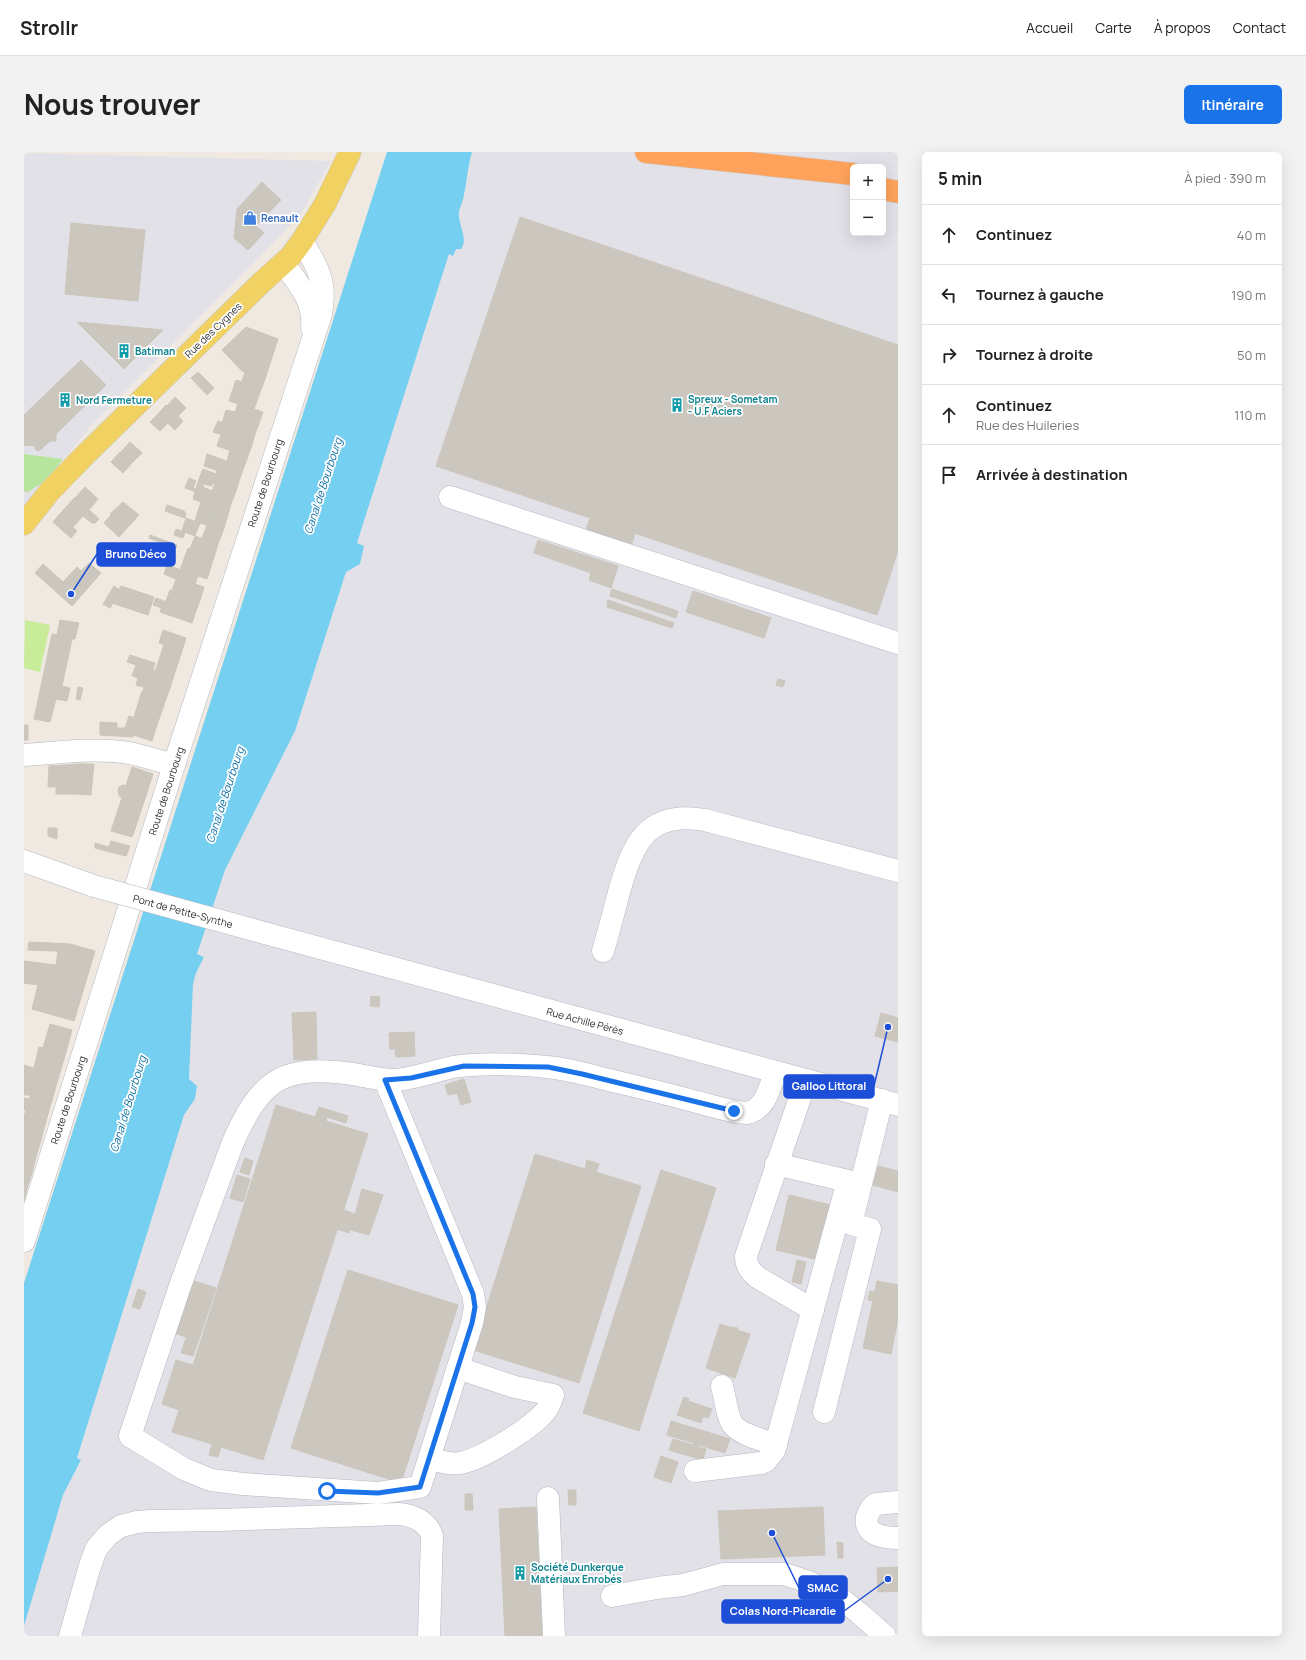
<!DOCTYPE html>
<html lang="fr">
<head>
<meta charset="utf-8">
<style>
	:root { --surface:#fff; --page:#f2f2f2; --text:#222; --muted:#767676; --line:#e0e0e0; --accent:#1a73e8 }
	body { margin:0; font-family:Manrope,sans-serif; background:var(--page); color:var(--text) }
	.controls { position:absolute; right:12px; top:12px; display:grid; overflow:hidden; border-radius:6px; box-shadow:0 4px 16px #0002 }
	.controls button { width:36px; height:36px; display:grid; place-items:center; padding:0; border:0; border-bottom:1px solid var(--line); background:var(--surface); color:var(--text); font:20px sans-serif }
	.stop { position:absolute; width:12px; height:12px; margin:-9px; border:3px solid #1a73e8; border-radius:50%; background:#fff }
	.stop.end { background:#1a73e8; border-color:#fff; box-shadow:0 1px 4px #0008 }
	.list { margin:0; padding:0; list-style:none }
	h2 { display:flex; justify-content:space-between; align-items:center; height:52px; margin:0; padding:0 16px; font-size:17px }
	h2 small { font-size:13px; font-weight:400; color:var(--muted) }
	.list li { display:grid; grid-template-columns:26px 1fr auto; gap:12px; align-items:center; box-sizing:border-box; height:60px; padding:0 16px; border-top:1px solid var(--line) }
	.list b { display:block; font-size:15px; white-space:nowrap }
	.list p { margin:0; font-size:13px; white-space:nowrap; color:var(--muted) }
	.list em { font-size:13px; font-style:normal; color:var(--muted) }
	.icon { flex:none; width:22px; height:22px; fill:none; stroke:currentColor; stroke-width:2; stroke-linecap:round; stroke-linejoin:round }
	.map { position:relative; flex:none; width:874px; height:1484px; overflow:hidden; border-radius:6px }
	header { display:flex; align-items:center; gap:24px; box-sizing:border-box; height:56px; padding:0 20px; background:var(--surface); border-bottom:1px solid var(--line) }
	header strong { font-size:19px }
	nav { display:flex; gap:22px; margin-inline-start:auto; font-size:14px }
	.intro { display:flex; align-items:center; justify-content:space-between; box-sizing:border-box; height:96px; padding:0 24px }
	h1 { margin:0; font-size:28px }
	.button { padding:10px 18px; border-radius:6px; background:var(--accent); color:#fff; font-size:14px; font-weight:700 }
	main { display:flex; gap:24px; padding:0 24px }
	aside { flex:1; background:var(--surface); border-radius:6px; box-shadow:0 4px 16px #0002 }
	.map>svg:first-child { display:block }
	.industrial { fill:#e3e1e8; fill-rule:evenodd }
	.green { fill:#b6e59e }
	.pitch { fill:#c9ec9a }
	.water { fill:#75cff0 }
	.building { fill:#cbc7bf; stroke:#cbc5ba }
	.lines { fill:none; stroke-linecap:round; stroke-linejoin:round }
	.minor-casing { stroke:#b4b7c1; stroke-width:23 }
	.major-casing { stroke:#c9c9c9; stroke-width:23 }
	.highway-casing { stroke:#c9c9c9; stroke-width:23 }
	.minor { stroke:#fff; stroke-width:22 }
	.major { stroke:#f2d163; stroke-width:22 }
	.highway { stroke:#ffa35c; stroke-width:22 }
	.minor-bridge-casing { stroke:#b4b7c1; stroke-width:23; stroke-linecap:butt }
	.minor-bridge { stroke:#fff; stroke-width:22 }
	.route { stroke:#1a73e8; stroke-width:5 }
	.labels { text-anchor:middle; stroke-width:3.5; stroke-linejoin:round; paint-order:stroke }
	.shop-label { font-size:10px; font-weight:bold; fill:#366cbe; stroke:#fff; text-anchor:start }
	.street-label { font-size:10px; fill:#2e2e2e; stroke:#fff }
	.culture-label { font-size:10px; font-weight:bold; fill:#0d838f; stroke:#fff; text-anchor:start }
	.water-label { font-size:11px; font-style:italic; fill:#0d6fa3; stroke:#fff }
	.leader { fill:none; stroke:#1d4ed8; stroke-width:1.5 }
	.callout-dot { fill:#1d4ed8; stroke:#fff; stroke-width:1.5 }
	.callout { fill:#1d4ed8; stroke:#1d4ed8; stroke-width:1.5 }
	.callout-label { font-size:11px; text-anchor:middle; font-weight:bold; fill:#fff }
</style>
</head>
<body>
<header>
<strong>Strollr</strong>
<nav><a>Accueil</a><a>Carte</a><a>À propos</a><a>Contact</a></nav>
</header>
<div class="intro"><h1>Nous trouver</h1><a class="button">Itinéraire</a></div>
<main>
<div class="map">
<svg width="874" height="1484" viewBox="0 0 874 1484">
	<rect width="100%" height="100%" fill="#efe9e1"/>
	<g class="industrial">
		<path d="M 448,0 L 874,0 L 874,1484 L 0,1484 L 0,1474 L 28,1378 L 39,1343 L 57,1309 L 53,1306 L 82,1212 L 160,963 L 171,947 L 173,934 L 165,927 L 169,832 L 172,821 L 180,805 L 173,802 L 201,718 L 271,579 L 322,420 L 336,412 L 340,394 L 333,391 L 425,102 L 440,88 L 435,63 L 436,53 L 440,45 ZM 829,15 L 859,15 L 859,81 L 829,81 Z"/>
		<path d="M 0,1 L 307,9 L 275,65 L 66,275 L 0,356 Z"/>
	</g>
	<path class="green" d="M 0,302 L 39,307 L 23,328 L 4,340 L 0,339 Z"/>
	<path class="pitch" d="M 1,468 L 26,473 L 16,520 L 0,516 Z"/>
	<path class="water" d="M 363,0 L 448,0 C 444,14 443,29 440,43 C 439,51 434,57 435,64 C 436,76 444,88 437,97 L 432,97 L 429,104 L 425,102 L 333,391 L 340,394 L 336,412 L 322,420 L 271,579 L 201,718 L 173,802 L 180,805 L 172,821 L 169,832 L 165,927 L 173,934 L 171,947 L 160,963 L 53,1306 L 57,1308 L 39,1343 L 0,1474 L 0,1131 Z"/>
	<g class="building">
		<path d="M 238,30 L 257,48 L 232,74 L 240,81 L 224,98 L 210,86 L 213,57 Z"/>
		<path d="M 496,65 L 874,193 L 874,399 L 853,463 L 412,314 Z"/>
		<path d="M 47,71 L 121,78 L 114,149 L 41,142 Z"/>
		<path d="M 53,170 L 139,178 L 100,217 Z"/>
		<path d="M 222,175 L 254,187 L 241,227 L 218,219 L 198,198 Z"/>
		<path d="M 57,208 L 82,233 L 32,282 L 32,289 L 26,289 L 15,299 L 12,298 L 11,294 L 0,293 L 0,263 Z"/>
		<path d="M 174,220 L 190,236 L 183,243 L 167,226 Z"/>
		<path d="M 221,220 L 241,227 L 230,257 L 205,249 L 212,228 L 218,230 Z"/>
		<path d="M 151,245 L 162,256 L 154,264 L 143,254 Z"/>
		<path d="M 214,252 L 239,260 L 231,282 L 198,271 L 202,258 L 211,260 Z"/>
		<path d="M 142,253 L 159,269 L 151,278 L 134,262 Z"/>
		<path d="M 134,262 L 144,271 L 136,279 L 126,270 Z"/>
		<path d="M 194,269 L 231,282 L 228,293 L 189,280 Z"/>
		<path d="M 197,283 L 228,293 L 224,304 L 193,294 Z"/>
		<path d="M 106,290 L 118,301 L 108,311 L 97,300 Z"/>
		<path d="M 206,298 L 224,304 L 220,315 L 203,309 Z"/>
		<path d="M 96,300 L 108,311 L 99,321 L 87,310 Z"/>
		<path d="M 183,302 L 197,307 L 194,316 L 181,311 Z"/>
		<path d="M 197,307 L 205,310 L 201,321 L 180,314 L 181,311 L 194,316 Z"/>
		<path d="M 205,310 L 220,315 L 216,326 L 201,321 Z"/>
		<path d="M 179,317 L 192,322 L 193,318 L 216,326 L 212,339 L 175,327 Z"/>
		<path d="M 165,326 L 172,329 L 169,336 L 172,337 L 175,327 L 188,331 L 188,334 L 180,332 L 179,335 L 188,339 L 191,332 L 212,339 L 207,352 L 161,336 Z"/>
		<path d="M 61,335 L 74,347 L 65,358 L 51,346 Z"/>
		<path d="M 171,340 L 207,352 L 203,366 L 175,356 L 177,350 L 169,347 Z"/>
		<path d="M 51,345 L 75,367 L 71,371 L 68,371 L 59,364 L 49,375 L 35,363 Z"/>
		<path d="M 99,350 L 115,363 L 95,385 L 80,371 L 87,363 L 86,362 Z"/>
		<path d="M 143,353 L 160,359 L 162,361 L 161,366 L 141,359 Z"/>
		<path d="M 175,356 L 203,366 L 199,379 L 171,369 Z"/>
		<path d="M 35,363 L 53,379 L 47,386 L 29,370 Z"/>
		<path d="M 162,366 L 176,371 L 171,384 L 158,379 Z"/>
		<path d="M 566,366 L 611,381 L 607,395 L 561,380 Z"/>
		<path d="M 183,373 L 199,379 L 194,392 L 178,386 Z"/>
		<path d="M 152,377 L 161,380 L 159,386 L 150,383 Z"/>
		<path d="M 126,383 L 153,393 L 152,396 L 125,386 Z"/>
		<path d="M 171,384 L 194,392 L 190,405 L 166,397 Z"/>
		<path d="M 514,388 L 594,414 L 587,436 L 565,428 L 567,421 L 510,401 Z"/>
		<path d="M 100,390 L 113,401 L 111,402 L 99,391 Z"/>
		<path d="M 164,396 L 190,405 L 183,427 L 156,418 Z"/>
		<path d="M 65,411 L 77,421 L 48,454 L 11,421 L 19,412 L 39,430 L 53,415 L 57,419 Z"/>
		<path d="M 143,413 L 174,424 L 171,432 L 180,435 L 176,448 L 148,439 L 152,427 L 140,422 Z"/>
		<path d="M 90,434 L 96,438 L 86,456 L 79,452 Z"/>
		<path d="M 97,434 L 130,445 L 124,463 L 88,451 Z"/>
		<path d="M 588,437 L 654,459 L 652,466 L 586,444 Z"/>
		<path d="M 146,438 L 176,448 L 172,459 L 142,449 Z"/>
		<path d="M 669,439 L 747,466 L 740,486 L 662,460 Z"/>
		<path d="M 132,446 L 140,449 L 138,456 L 129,453 Z"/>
		<path d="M 584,448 L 650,471 L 648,476 L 583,455 Z"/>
		<path d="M 140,449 L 172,459 L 168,471 L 136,460 Z"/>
		<path d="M 36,468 L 55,471 L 51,487 L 48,487 L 38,534 L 46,536 L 43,549 L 32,547 L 26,570 L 10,567 L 28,482 L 33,483 Z"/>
		<path d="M 139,478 L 162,486 L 158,499 L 135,491 Z"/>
		<path d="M 140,493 L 158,499 L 151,520 L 133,514 Z"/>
		<path d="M 106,503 L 131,511 L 129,518 L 103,510 Z"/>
		<path d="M 112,513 L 131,519 L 133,514 L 151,520 L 146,536 L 108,524 Z"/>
		<path d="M 114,526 L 146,536 L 142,547 L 119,540 L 120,535 L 112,533 Z"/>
		<path d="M 754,527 L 761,529 L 759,535 L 752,533 Z"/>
		<path d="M 54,535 L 59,536 L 56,548 L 52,547 Z"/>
		<path d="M 118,539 L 142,547 L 133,573 L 110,565 Z"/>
		<path d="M 105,564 L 133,573 L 128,589 L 109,583 L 109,585 L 76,583 L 76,570 L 93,571 L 93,576 L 101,576 Z"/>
		<rect x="0" y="573" width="4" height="15"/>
		<path d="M 56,612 L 70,612 L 67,643 L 54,642 Z"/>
		<path d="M 56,612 L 54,642 L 32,642 L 32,635 L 24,635 L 25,614 Z"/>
		<path d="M 108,615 L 129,622 L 111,677 L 90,670 Z"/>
		<path d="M 99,633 L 102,634 L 98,645 L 96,645 L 94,640 L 95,635 Z"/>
		<path d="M 90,670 L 111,677 L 108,685 L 87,679 Z"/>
		<path d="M 24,676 L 33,676 L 33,687 L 24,684 Z"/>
		<path d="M 87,689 L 106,694 L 102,704 L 71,696 L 71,691 L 85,695 Z"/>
		<path d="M 5,790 L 46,792 L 71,799 L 50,869 L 8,857 L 14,833 L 0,831 L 0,809 L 32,813 L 34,799 L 4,798 Z"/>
		<path d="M 347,844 L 356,845 L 355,855 L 346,854 Z"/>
		<path d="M 292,860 L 293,907 L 270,908 L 268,861 Z"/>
		<path d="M 857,861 L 874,866 L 874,890 L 851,884 Z"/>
		<path d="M 26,872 L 48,878 L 42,900 L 19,896 Z"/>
		<path d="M 390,880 L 391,904 L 372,905 L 371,897 L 366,897 L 365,881 Z"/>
		<path d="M 15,895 L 42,900 L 35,924 L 10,916 Z"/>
		<path d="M 0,913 L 35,924 L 30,941 L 19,937 L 19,940 L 0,934 Z"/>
		<path d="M 440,927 L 447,950 L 437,953 L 433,941 L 424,943 L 421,933 Z"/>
		<path d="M 0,934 L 8,937 L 6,943 L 0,943 Z"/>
		<path d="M 8,937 L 19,940 L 19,937 L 30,941 L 28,948 L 6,945 Z"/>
		<path d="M 6,945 L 28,948 L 20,976 L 0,971 L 0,964 L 2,958 L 0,958 L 0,946 L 5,947 Z"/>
		<path d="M 252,953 L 291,965 L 295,955 L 324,964 L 322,971 L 303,965 L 302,969 L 344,982 L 239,1308 L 197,1295 L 194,1305 L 185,1303 L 188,1292 L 148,1280 L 155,1258 L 138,1252 L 152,1208 L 169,1213 Z"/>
		<path d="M 0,971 L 20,976 L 17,988 L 0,983 Z"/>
		<path d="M 0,983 L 17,988 L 13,1001 L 0,998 Z"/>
		<path d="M 0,998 L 13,1001 L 8,1021 L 0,1019 Z"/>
		<path d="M 511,1002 L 561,1017 L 563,1008 L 575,1012 L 572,1020 L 617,1034 L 555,1231 L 449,1198 Z"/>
		<path d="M 221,1006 L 229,1009 L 225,1023 L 216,1020 Z"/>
		<path d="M 854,1014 L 874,1019 L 874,1040 L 849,1033 Z"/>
		<path d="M 637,1018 L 692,1036 L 615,1279 L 559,1261 Z"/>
		<path d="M 0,1019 L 8,1021 L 4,1033 L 0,1032 Z"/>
		<path d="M 213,1023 L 226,1027 L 219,1050 L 206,1046 Z"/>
		<path d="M 0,1032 L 4,1033 L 0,1049 Z"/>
		<path d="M 338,1037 L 359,1043 L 345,1083 L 327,1078 Z"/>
		<path d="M 765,1043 L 807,1053 L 795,1108 L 752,1098 Z"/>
		<path d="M 320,1058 L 331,1062 L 325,1081 L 313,1077 Z"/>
		<path d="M 773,1108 L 782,1110 L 777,1132 L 768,1130 Z"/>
		<path d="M 324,1118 L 434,1153 L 377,1331 L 267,1296 Z"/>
		<path d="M 167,1128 L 192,1136 L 177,1181 L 165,1178 L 162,1185 L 150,1181 Z"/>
		<path d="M 853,1129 L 874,1133 L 874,1167 L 867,1202 L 839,1196 Z"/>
		<path d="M 114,1137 L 122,1140 L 116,1157 L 108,1155 Z"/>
		<path d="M 846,1139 L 850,1140 L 848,1149 L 844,1148 Z"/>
		<path d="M 696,1172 L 706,1175 L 705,1180 L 714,1183 L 716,1179 L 726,1182 L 711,1226 L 682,1216 Z"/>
		<path d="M 706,1175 L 714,1176 L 713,1178 L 716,1179 L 714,1183 L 705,1180 Z"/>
		<path d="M 165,1178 L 177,1181 L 169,1204 L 157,1201 Z"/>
		<path d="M 660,1245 L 665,1247 L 664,1249 L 688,1257 L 684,1266 L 679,1264 L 677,1271 L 653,1263 Z"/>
		<path d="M 647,1269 L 706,1287 L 701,1301 L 675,1293 L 674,1295 L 682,1297 L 679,1308 L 645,1298 L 649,1287 L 669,1293 L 670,1291 L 643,1283 Z"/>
		<path d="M 637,1304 L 654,1310 L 647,1331 L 630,1325 Z"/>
		<path d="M 544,1338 L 552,1338 L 552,1353 L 545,1353 Z"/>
		<path d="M 441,1342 L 448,1342 L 449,1358 L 441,1358 Z"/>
		<path d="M 512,1355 L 518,1484 L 481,1484 L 475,1357 Z"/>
		<path d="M 799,1355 L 801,1403 L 697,1407 L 694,1359 Z"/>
		<path d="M 813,1390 L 819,1391 L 819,1406 L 814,1406 Z"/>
		<path d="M 874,1415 L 874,1439 L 854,1440 L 853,1416 Z"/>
	</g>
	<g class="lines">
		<defs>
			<g id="minor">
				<path d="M 260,112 C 274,131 291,150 288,176"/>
				<path d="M 426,345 L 874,491"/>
				<path d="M 0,603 C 34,601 71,595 105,601 C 120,604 135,609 150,613"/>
				<path d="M 0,709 L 70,734"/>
				<path d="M 248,783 L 874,953"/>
				<path d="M 579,799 C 585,779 590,759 595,740 C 609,691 623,658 681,668 L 874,719"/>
				<path d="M 361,928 L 449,1142 L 451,1155 L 448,1171 L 396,1335 L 354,1341 L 219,1332 L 187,1328 L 160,1317 L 106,1284 L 156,1134 L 209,990 C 236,931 255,913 322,921 C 338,923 354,928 370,928 C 390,927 410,919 429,915 C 455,911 497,912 523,915 C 544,917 565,923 585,928 C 614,935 644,942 673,950 C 689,954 706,960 723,961 C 742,957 746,935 751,920"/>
				<path d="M 782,928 L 722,1104 C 722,1114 726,1119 733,1125 L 789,1158"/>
				<path d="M 0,1089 L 150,613 L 297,162 C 303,131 294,115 278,89"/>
				<path d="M 698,1234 C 701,1245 703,1265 709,1273 C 717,1283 740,1288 752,1293"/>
				<path d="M 800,1260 L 846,1077 L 827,1072 L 858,948"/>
				<path d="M 406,1307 C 416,1309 426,1313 436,1311 C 458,1307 504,1278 519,1262 C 524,1257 527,1250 529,1243 L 491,1235 L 434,1216"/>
				<path d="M 671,1319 L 737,1311 L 742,1309 L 750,1299 L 824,1029 L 752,1012"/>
				<path d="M 524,1346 L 530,1484"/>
				<path d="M 874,1350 L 852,1352 C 847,1355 845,1359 843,1365 C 839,1383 861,1386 874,1386"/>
				<path d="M 588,1444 L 633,1436 L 659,1433 L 699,1422 L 760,1422 L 785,1430 L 811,1442 L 835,1461 L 861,1484"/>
				<path d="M 46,1484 L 65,1417 L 72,1397 L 84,1383 L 97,1374 L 113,1370 L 126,1369 L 196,1368 L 374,1362 C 389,1363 403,1369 408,1384 L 405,1484"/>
			</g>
			<path id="major" d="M 0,372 L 26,339 L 61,303 L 238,130 L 266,105 L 278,89 L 301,52 L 326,0"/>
			<g id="highway">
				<path d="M 622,0 L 829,22"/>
				<path d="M 859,37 L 874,40"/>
			</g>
		</defs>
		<use href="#minor" class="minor-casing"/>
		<use href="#major" class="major-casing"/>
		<use href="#highway" class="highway-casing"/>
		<use href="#minor" class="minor"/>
		<use href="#major" class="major"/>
		<use href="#highway" class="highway"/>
		<defs>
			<path id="minor-bridge" d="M 70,734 L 248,783"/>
		</defs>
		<use href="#minor-bridge" class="minor-bridge-casing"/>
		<use href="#minor-bridge" class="minor-bridge"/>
	</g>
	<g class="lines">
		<path class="route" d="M 303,1339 L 354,1341 L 396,1335 L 448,1171 L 451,1155 L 449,1142 L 361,928 L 387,926 L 440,914 L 524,915 L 558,922 L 710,959"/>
	</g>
	<defs>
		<symbol id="shop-bare" viewBox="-9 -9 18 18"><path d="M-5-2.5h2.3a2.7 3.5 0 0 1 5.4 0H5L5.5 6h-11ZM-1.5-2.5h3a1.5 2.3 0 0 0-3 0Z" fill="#3f7fe0" stroke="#fff" stroke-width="2.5" paint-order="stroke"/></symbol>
		<symbol id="building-bare" viewBox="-9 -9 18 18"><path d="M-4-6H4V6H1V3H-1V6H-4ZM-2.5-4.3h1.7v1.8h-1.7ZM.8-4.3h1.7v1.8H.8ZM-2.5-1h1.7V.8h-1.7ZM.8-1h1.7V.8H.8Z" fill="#0f9aa8" stroke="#fff" stroke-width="2.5" paint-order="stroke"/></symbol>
	</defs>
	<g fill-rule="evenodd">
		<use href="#shop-bare" x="216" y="56" width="20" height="20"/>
		<use href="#building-bare" x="90" y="189" width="20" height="20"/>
		<use href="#building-bare" x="31" y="238" width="20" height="20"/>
		<use href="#building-bare" x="643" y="243" width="20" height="20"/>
		<use href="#building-bare" x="486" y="1411" width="20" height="20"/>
	</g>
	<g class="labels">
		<g class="shop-label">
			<text x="237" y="70">Renault</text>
		</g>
		<g class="street-label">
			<text transform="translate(189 178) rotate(-44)" y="4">Rue des Cygnes</text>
			<text transform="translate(241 331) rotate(-72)" y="4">Route de Bourbourg</text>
			<text transform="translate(142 639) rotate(-72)" y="4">Route de Bourbourg</text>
			<text transform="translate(159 759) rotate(15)" y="4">Pont de Petite-Synthe</text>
			<text transform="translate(561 869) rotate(15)" y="4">Rue Achille Pérès</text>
			<text transform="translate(44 948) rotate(-72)" y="4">Route de Bourbourg</text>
		</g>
		<g class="culture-label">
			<text x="111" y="203">Batiman</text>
			<text x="664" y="251">Spreux - Sometam<tspan x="664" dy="12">- U.F Aciers</tspan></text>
			<text x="52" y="252">Nord Fermeture</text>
			<text x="507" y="1419">Société Dunkerque<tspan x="507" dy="12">Matériaux Enrobés</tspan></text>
		</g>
		<g class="water-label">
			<text transform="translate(299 334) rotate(-72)" y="4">Canal de Bourbourg</text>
			<text transform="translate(201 643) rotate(-72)" y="4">Canal de Bourbourg</text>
			<text transform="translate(104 952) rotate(-73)" y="4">Canal de Bourbourg</text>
		</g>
	</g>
	<path class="leader" d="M47 442L73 402M864 875L850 934M748 1381L775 1436M864 1427L820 1459"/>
	<g class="callout-dot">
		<circle cx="47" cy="442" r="4"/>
		<circle cx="864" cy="875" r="4"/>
		<circle cx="748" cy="1381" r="4"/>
		<circle cx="864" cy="1427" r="4"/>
	</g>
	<g class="callout">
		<rect x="73" y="391" width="78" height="23" rx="4"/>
		<rect x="760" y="923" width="90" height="23" rx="4"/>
		<rect x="775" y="1424" width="48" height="23" rx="4"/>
		<rect x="698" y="1448" width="122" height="23" rx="4"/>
	</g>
	<g class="callout-label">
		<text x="112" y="406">Bruno Déco</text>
		<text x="805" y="938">Galloo Littoral</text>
		<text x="799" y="1440">SMAC</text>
		<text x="759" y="1463">Colas Nord-Picardie</text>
	</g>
</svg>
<div class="controls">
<button>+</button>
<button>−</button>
</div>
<div class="stop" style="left:303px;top:1339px"></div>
<div class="stop end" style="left:710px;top:959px"></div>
</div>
<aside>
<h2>5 min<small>À pied · 390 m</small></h2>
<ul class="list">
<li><svg class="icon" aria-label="ahead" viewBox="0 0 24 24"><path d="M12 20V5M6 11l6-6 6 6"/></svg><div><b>Continuez</b></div><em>40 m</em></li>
<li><svg class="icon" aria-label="left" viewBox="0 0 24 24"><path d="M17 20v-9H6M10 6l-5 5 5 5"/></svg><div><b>Tournez à gauche</b></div><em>190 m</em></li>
<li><svg class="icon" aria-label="right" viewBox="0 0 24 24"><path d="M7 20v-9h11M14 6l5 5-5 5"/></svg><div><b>Tournez à droite</b></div><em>50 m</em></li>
<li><svg class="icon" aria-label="ahead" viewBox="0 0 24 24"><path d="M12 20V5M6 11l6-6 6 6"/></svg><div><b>Continuez</b><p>Rue des Huileries</p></div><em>110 m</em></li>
<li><svg class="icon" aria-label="arrive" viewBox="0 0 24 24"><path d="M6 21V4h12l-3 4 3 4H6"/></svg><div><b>Arrivée à destination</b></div></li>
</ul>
</aside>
</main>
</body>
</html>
